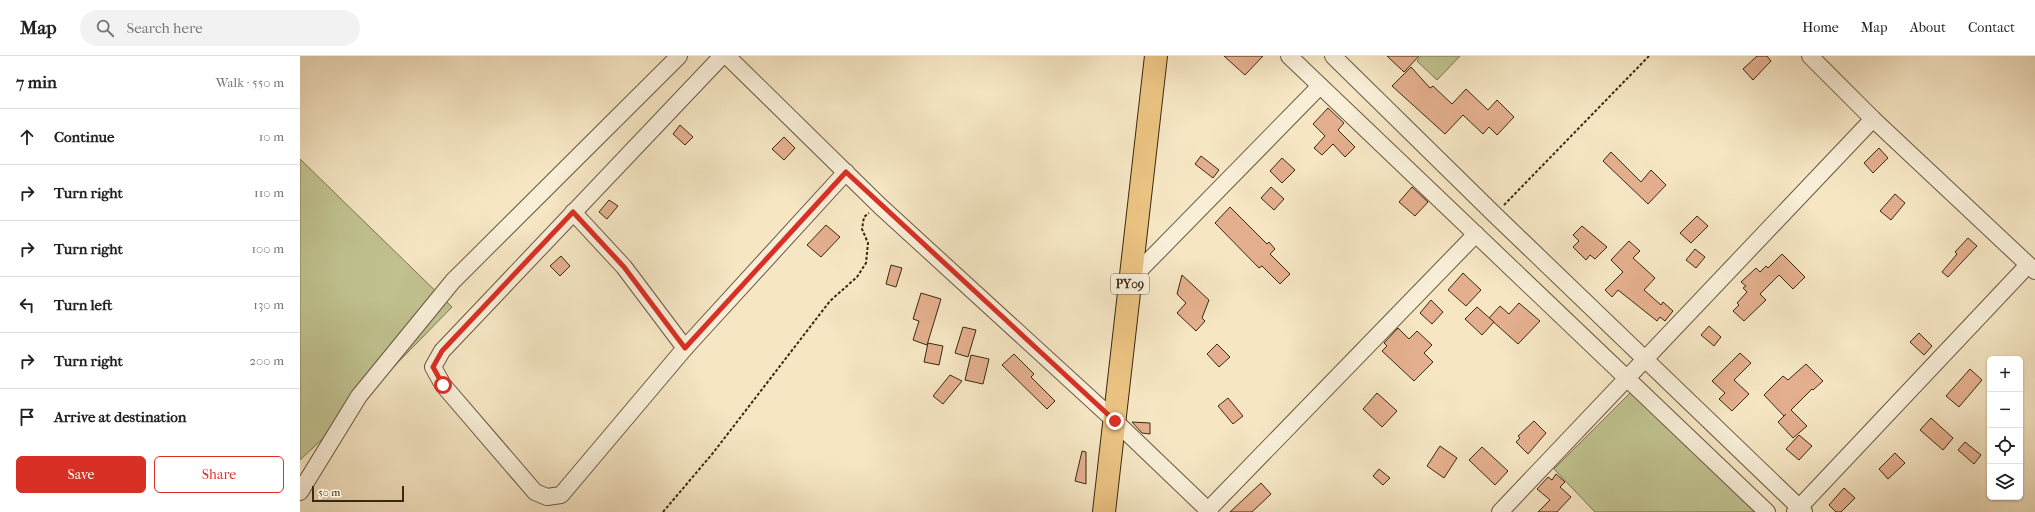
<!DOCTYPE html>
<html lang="en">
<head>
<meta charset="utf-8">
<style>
	:root { --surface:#fff; --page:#f2f2f2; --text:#202124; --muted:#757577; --line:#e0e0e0; --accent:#d93025 }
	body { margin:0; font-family:"IM FELL French Canon",serif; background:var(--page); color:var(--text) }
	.controls { position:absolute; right:12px; bottom:12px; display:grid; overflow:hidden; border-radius:6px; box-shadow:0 1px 3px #0004 }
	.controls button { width:36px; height:36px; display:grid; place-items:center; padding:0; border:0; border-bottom:1px solid var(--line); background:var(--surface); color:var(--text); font:20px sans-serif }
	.scale { position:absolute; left:12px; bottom:10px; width:92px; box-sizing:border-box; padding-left:4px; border:2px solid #3a2910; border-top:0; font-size:11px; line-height:14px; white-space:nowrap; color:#3a2910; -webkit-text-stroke:3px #f9efd9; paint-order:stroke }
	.stop { position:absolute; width:12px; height:12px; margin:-9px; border:3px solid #d93025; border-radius:50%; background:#fff }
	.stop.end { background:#d93025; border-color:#fff; box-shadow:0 1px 4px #0008 }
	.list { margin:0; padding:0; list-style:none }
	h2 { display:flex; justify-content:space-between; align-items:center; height:52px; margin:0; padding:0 16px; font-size:17px }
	h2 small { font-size:13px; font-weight:400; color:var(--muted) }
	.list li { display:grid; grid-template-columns:26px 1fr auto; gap:12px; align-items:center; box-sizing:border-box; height:56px; padding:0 16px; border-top:1px solid var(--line) }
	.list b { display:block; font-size:15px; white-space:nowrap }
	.list em { font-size:13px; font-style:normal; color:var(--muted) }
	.actions { display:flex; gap:8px; padding:12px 16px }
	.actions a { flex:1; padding:9px 0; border:1px solid var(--accent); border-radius:6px; text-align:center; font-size:14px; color:var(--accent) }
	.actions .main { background:var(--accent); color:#fff }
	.icon { flex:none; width:22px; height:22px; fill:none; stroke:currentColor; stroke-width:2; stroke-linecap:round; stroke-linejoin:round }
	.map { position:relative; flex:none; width:1735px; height:456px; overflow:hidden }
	header { display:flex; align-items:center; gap:24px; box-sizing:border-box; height:56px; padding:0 20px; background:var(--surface); border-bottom:1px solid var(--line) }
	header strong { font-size:19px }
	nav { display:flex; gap:22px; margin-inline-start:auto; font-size:14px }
	.search { width:280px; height:36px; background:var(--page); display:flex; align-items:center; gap:10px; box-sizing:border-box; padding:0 14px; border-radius:22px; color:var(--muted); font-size:15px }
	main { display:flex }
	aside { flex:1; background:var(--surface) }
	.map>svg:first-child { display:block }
	.green { fill:#c1c391; stroke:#7e7650 }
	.building { fill:#e4af8e; stroke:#3a2910 }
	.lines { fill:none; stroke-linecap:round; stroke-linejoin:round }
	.minor-casing { stroke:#69583d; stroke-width:18 }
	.highway-casing { stroke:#3a2910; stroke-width:24 }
	.path { stroke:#3a2910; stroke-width:2; stroke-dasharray:3 2; stroke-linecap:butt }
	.minor { stroke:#f9efd9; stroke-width:16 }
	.highway { stroke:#ebc382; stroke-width:22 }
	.route { stroke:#d93025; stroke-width:5 }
	.labels { text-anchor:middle; stroke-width:4; stroke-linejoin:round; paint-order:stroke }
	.shield { fill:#f9efd9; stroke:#73644c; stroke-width:1 }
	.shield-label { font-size:12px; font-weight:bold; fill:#3a2910 }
</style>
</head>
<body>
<header>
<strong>Map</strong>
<div class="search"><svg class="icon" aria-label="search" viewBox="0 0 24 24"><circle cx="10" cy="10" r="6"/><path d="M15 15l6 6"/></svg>Search here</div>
<nav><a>Home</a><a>Map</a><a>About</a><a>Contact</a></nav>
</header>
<main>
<aside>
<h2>7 min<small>Walk · 550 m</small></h2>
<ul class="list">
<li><svg class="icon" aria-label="ahead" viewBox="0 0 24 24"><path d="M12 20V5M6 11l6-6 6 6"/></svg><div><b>Continue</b></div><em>10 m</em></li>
<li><svg class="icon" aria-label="right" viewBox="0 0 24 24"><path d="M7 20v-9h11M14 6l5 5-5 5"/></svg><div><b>Turn right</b></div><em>110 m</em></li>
<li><svg class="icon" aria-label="right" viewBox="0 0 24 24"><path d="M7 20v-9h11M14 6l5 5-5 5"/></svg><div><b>Turn right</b></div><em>100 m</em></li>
<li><svg class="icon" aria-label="left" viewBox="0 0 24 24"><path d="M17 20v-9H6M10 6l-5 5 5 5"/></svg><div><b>Turn left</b></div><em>130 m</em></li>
<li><svg class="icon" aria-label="right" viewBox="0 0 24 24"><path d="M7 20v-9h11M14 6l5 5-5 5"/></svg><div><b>Turn right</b></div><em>200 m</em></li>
<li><svg class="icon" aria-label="arrive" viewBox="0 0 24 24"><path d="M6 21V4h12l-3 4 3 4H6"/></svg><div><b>Arrive at destination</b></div></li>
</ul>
<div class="actions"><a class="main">Save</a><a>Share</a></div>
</aside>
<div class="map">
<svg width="1735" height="456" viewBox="0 0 1735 456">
	<rect width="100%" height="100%" fill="#f6e6c4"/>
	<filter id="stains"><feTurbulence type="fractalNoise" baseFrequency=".005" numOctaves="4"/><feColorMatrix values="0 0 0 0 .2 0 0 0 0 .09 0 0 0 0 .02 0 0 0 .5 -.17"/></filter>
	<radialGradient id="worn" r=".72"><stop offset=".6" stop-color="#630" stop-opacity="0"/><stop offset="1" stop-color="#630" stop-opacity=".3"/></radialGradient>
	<g class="green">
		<path d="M 1121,0 L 1160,0 L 1137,24 L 1117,5 Z"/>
		<path d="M 0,103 L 152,251 L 32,374 L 0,404 Z"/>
		<path d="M 1336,331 L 1466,456 L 1295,456 L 1254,413 Z"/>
	</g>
	<g class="building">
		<path d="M 924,0 L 963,0 L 945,19 Z"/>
		<path d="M 1087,0 L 1119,0 L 1104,16 Z"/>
		<path d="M 1457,0 L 1467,0 L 1471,5 L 1453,24 L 1443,13 Z"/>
		<path d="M 1111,11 L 1130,32 L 1133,30 L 1152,48 L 1166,33 L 1188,54 L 1197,44 L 1214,61 L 1197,79 L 1189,71 L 1183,78 L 1163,59 L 1145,78 L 1092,30 Z"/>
		<path d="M 1028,52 L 1044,67 L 1038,74 L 1055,91 L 1045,101 L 1033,88 L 1022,99 L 1014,92 L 1025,80 L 1013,68 Z"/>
		<path d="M 380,69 L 393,81 L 385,89 L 373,78 Z"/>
		<path d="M 484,81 L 495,92 L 484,104 L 472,93 Z"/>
		<path d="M 1579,92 L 1588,102 L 1573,117 L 1564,107 Z"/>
		<path d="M 1311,96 L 1341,126 L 1351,114 L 1366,129 L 1348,148 L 1303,105 Z"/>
		<path d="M 901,100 L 919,114 L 913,122 L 895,108 Z"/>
		<path d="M 982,102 L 995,114 L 982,127 L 970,115 Z"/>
		<path d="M 971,131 L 984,143 L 974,154 L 961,142 Z"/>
		<path d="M 1112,131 L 1128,146 L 1115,160 L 1099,146 Z"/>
		<path d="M 1595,138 L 1605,147 L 1591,164 L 1580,155 Z"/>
		<path d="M 309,144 L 318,150 L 307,163 L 299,156 Z"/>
		<path d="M 930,151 L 967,188 L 969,186 L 975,193 L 970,198 L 990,218 L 980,228 L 962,210 L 959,212 L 915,167 Z"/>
		<path d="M 1397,160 L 1408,170 L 1391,187 L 1380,177 Z"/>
		<path d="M 526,169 L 540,181 L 521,201 L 507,189 Z"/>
		<path d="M 1282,170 L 1307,191 L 1295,203 L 1290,199 L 1286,204 L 1273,191 L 1279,185 L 1273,179 Z"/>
		<path d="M 1668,182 L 1677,190 L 1648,221 L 1642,216 L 1657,198 L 1655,196 Z"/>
		<path d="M 1329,185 L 1340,195 L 1333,202 L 1355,222 L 1344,234 L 1361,249 L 1363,246 L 1373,255 L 1365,265 L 1360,261 L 1357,265 L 1318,234 L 1312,241 L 1305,234 L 1323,216 L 1311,204 Z"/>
		<path d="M 1395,193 L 1405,201 L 1396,212 L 1386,204 Z"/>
		<path d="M 1482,198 L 1505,221 L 1493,233 L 1479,219 L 1460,238 L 1466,244 L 1444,265 L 1433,255 L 1439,249 L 1437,247 L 1447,236 L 1443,232 L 1446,230 L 1441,226 L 1456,212 L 1460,216 L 1466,210 L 1468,212 Z"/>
		<path d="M 261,200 L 270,210 L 260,220 L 250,210 Z"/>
		<path d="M 591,209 L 602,212 L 596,231 L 586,228 Z"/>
		<path d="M 1163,217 L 1181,234 L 1166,250 L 1148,234 Z"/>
		<path d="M 882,219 L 909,244 L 902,262 L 905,265 L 896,275 L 877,257 L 886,247 L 877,238 Z"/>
		<path d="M 621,237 L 641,243 L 627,289 L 613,284 L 619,265 L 613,263 Z"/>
		<path d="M 1131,244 L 1143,256 L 1132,268 L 1120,257 Z"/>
		<path d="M 1219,247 L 1240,265 L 1218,288 L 1189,262 L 1200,250 L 1209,258 Z"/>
		<path d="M 1177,251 L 1194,266 L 1182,279 L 1165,263 Z"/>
		<path d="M 1409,270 L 1421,281 L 1414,290 L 1401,279 Z"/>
		<path d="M 663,271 L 676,274 L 668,301 L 655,297 Z"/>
		<path d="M 1098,272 L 1109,283 L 1117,275 L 1132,289 L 1124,297 L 1133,306 L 1114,325 L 1082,295 L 1087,290 L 1084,287 Z"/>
		<path d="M 1619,277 L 1632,290 L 1624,299 L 1610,286 Z"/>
		<path d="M 628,287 L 643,290 L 639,309 L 624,306 Z"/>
		<path d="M 917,288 L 930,301 L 919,311 L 907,298 Z"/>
		<path d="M 1440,297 L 1451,307 L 1434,324 L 1449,338 L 1432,355 L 1419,343 L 1425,337 L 1412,325 Z"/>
		<path d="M 714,298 L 734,318 L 731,321 L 755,345 L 747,353 L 702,309 Z"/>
		<path d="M 671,299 L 689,303 L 683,328 L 665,324 Z"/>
		<path d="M 1506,308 L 1523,325 L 1513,334 L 1512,333 L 1491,354 L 1507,370 L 1493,382 L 1478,366 L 1486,358 L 1484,360 L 1464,339 L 1483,320 L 1488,324 Z"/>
		<path d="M 1670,313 L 1682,324 L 1659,351 L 1646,340 Z"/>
		<path d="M 650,319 L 662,325 L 643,348 L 633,340 Z"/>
		<path d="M 1077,337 L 1097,355 L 1082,371 L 1063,353 Z"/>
		<path d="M 928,342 L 943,360 L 933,368 L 918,350 Z"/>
		<path d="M 1631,362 L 1653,382 L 1643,394 L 1620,374 Z"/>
		<path d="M 1234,365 L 1246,377 L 1228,398 L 1216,386 L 1220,382 L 1218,380 Z"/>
		<path d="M 832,366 L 850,367 L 850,378 L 842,377 Z"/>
		<path d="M 1499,379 L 1512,390 L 1499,404 L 1486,393 Z"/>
		<path d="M 1665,386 L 1681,399 L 1674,408 L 1658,394 Z"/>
		<path d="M 1140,390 L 1157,402 L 1144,422 L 1127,410 Z"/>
		<path d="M 1182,391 L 1208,415 L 1195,429 L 1169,404 Z"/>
		<path d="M 782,395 L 786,396 L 786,428 L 775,425 Z"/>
		<path d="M 1595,397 L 1605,407 L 1588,423 L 1579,413 Z"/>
		<path d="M 1079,413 L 1090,422 L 1083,429 L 1073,420 Z"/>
		<path d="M 1256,418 L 1265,426 L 1260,431 L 1271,441 L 1257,456 L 1238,456 L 1250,444 L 1237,433 L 1248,421 L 1252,424 Z"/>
		<path d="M 961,427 L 971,438 L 952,456 L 930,456 Z"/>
		<path d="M 1544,432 L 1555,442 L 1541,456 L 1536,456 L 1529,449 Z"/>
	</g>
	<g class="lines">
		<defs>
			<g id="minor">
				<path d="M 422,0 L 142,295 L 133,311 L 143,329 L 235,436 L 247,441 L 261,439 L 385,292 L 546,116"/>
				<path d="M 427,0 L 580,150 L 815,365 L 910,456"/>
				<path d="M 989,0 L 1467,456"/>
				<path d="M 1033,0 L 1194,158 L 1504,456"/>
				<path d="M 1510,0 L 1573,63 L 1735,215"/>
				<path d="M 273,156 L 324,211 L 385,292"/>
				<path d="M 831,223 L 1020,30"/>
				<path d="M 0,436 L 59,340 L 153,225 L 379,0"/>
				<path d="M 908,454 L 1176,178"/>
				<path d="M 1200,456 L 1573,63"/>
				<path d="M 1495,456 L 1728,209"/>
			</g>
			<path id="highway" d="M 804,456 L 856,0"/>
		</defs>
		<use href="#minor" class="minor-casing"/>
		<use href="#highway" class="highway-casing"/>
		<g class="path">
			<path d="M 1204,149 L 1349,0"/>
			<path d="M 363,456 L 413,397 L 530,245 L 557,221 L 566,207 L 568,187 L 562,173 L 564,161 L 569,157"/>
		</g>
		<use href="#minor" class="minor"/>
		<use href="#highway" class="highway"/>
	</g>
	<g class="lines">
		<path class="route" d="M 143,329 L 133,311 L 142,295 L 273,156 L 324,211 L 385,292 L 546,116 L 815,365"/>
	</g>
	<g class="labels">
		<rect class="shield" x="811" y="218" width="38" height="20" rx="3"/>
		<g class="shield-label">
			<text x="830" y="232">PY09</text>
		</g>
	</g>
	<rect width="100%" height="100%" filter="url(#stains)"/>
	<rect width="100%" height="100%" fill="url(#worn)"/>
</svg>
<div class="controls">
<button>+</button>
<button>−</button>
<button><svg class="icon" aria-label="locate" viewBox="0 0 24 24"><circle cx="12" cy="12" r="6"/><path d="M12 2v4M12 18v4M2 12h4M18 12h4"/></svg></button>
<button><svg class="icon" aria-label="layers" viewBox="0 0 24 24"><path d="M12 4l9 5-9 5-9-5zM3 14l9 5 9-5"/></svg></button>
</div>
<div class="scale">50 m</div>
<div class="stop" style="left:143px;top:329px"></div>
<div class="stop end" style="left:815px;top:365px"></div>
</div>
</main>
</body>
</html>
